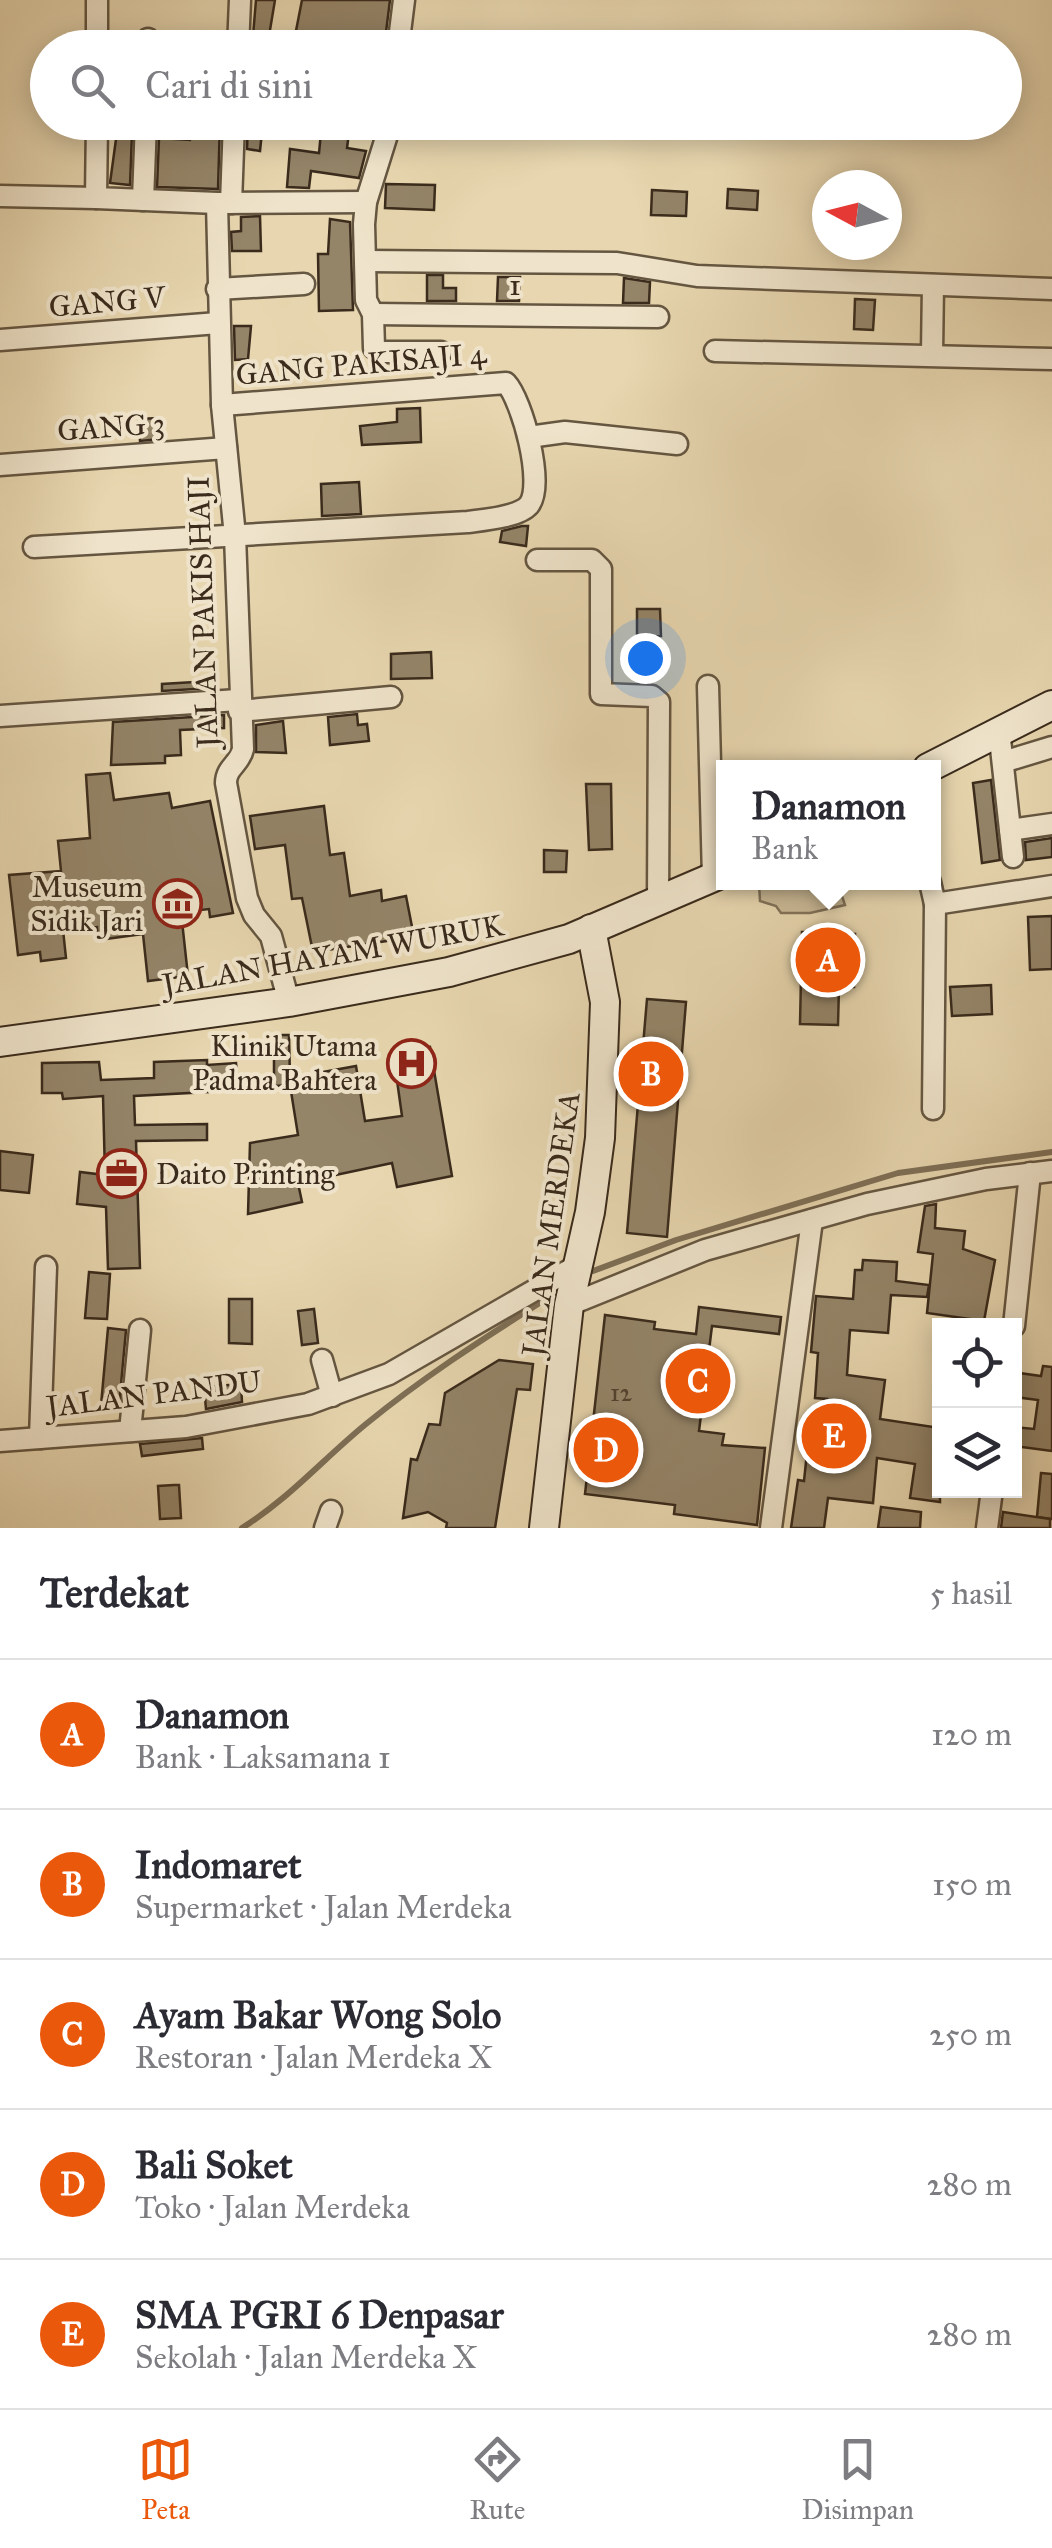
<!DOCTYPE html>
<html lang="id">
<head>
<meta charset="utf-8">
<style>
	:root { --surface:#fff; --page:#f2f2f3; --text:#2b2b33; --muted:#7c7c81; --line:#e1e1e2; --accent:#ea580c }
	body { margin:0; font-family:"IM FELL Great Primer",serif; background:var(--page); color:var(--text) }
	.controls { position:absolute; right:30px; bottom:30px; display:grid; overflow:hidden; border-radius:0px; box-shadow:0 5px 25px #0003 }
	.controls button { width:90px; height:90px; display:grid; place-items:center; padding:0; border:0; border-bottom:2px solid var(--line); background:var(--surface); color:var(--text); font:50px sans-serif }
	.compass { position:absolute; left:812px; top:170px; width:90px; height:90px; border-radius:50%; background:var(--surface); box-shadow:0 5px 25px #0003; rotate:277deg }
	.you { position:absolute; left:645px; top:658px; width:35px; height:35px; margin:-25px; border:8px solid #fff; border-radius:50%; background:#1a73e8; box-shadow:0 0 0 15px #1a73e833 }
	.badge { display:grid; place-items:center; width:65px; height:65px; border-radius:50%; background:var(--accent); color:#fff; font-size:32px; font-weight:700 }
	.pin { position:absolute; translate:-50% -50%; border:5px solid #fff; box-shadow:0 2px 10px #0006 }
	.popup { position:absolute; left:716px; top:760px; width:225px; height:130px; box-sizing:border-box; display:grid; place-content:center; border-radius:0px; background:var(--surface); filter:drop-shadow(0 2px 8px #0005); font-size:32px; white-space:nowrap; color:var(--muted) }
	.popup b { font-size:38px; color:var(--text) }
	.popup::after { content:''; position:absolute; left:50%; top:100%; margin-left:-20px; border:20px solid transparent; border-top-color:var(--surface) }
	.list { margin:0; padding:0; list-style:none }
	h2 { display:flex; justify-content:space-between; align-items:center; height:130px; margin:0; padding:0 40px; font-size:42px }
	h2 small { font-size:32px; font-weight:400; color:var(--muted) }
	.list li { display:grid; grid-template-columns:65px 1fr auto; gap:30px; align-items:center; box-sizing:border-box; height:150px; padding:0 40px; border-top:2px solid var(--line) }
	.list b { display:block; font-size:38px; white-space:nowrap }
	.list p { margin:0; font-size:32px; white-space:nowrap; color:var(--muted) }
	.list em { font-size:32px; font-style:normal; color:var(--muted) }
	.icon { flex:none; width:55px; height:55px; fill:none; stroke:currentColor; stroke-width:2; stroke-linecap:round; stroke-linejoin:round }
	.map { position:relative; flex:none; width:1052px; height:1528px; overflow:hidden }
	.search { position:absolute; background:var(--surface); box-shadow:0 5px 25px #0003; left:30px; right:30px; top:30px; height:110px; display:flex; align-items:center; gap:25px; box-sizing:border-box; padding:0 35px; border-radius:55px; color:var(--muted); font-size:38px }
	.sheet { height:880px; background:var(--surface) }
	nav { display:flex; justify-content:space-around; align-items:center; box-sizing:border-box; height:140px; border-top:2px solid var(--line); background:var(--surface); font-size:28px; color:var(--muted) }
	nav a { display:grid; justify-items:center; gap:5px }
	nav .on { color:var(--accent) }
	.map>svg:first-child { display:block }
	.green { fill:#cab996; stroke:#827259; stroke-width:2.5 }
	.lines { fill:none; stroke-linecap:round; stroke-linejoin:round }
	.stream { stroke:#7e6f56; stroke-width:6 }
	.building { fill:#948468; stroke:#3a2b1c; stroke-width:2.5 }
	.minor-casing { stroke:#655641; stroke-width:25 }
	.secondary-casing { stroke:#3a2b1c; stroke-width:32 }
	.minor { stroke:#efe4cb; stroke-width:20 }
	.secondary { stroke:#efe4cb; stroke-width:28 }
	.labels { text-anchor:middle; stroke-width:8; stroke-linejoin:round; paint-order:stroke }
	.number-label { font-size:25px; fill:#50412f }
	.street-label { font-size:30px; fill:#3a2b1c; stroke:#efe4cb }
	.poi-label { font-size:30px; fill:#3a2b1c; stroke:#efe4cb; text-anchor:end }
</style>
</head>
<body>
<div class="map">
<svg width="1052" height="1528" viewBox="0 0 1052 1528">
	<rect width="100%" height="100%" fill="#e7d6af"/>
	<filter id="stains"><feTurbulence type="fractalNoise" baseFrequency=".002" numOctaves="4"/><feColorMatrix values="0 0 0 0 .2 0 0 0 0 .09 0 0 0 0 .02 0 0 0 .5 -.17"/></filter>
	<radialGradient id="worn" r=".72"><stop offset=".6" stop-color="#630" stop-opacity="0"/><stop offset="1" stop-color="#630" stop-opacity=".3"/></radialGradient>
	<path class="green" d="M 759,883 L 804,883 L 810,890 L 841,893 L 845,905 L 810,913 L 781,913 L 776,906 L 760,901 Z"/>
	<g class="lines">
		<g class="stream">
			<path d="M 593,1271 L 676,1240 L 898,1173 L 1052,1152"/>
			<path d="M 242,1528 C 291,1497 322,1460 366,1424 C 421,1379 478,1342 538,1304"/>
		</g>
	</g>
	<g class="building">
		<path d="M 256,0 L 275,0 L 267,48 L 252,48 Z"/>
		<path d="M 302,0 L 390,0 L 384,48 L 298,48 L 294,41 Z"/>
		<path d="M 213,122 L 220,122 L 218,189 L 157,187 L 159,138 L 190,140 L 192,126 L 213,128 Z"/>
		<path d="M 248,122 L 263,122 L 260,151 L 247,149 Z"/>
		<path d="M 322,122 L 350,125 L 347,148 L 366,151 L 359,178 L 311,171 L 309,188 L 287,187 L 290,149 L 319,153 Z"/>
		<path d="M 117,132 L 132,134 L 130,185 L 110,183 Z"/>
		<path d="M 386,184 L 435,185 L 434,210 L 385,208 Z"/>
		<path d="M 728,189 L 758,191 L 757,210 L 727,208 Z"/>
		<path d="M 652,190 L 687,192 L 686,216 L 651,215 Z"/>
		<path d="M 260,216 L 261,251 L 232,251 L 231,232 L 241,231 L 241,217 Z"/>
		<path d="M 330,219 L 350,222 L 353,310 L 319,311 L 318,254 L 328,254 Z"/>
		<path d="M 427,275 L 443,275 L 443,288 L 456,288 L 456,301 L 427,301 Z"/>
		<path d="M 498,277 L 520,277 L 519,301 L 497,301 Z"/>
		<path d="M 624,278 L 650,282 L 649,303 L 623,303 Z"/>
		<path d="M 855,299 L 875,300 L 873,330 L 854,329 Z"/>
		<path d="M 234,326 L 251,326 L 248,359 L 235,360 Z"/>
		<path d="M 420,408 L 421,442 L 362,445 L 360,426 L 397,422 L 397,409 Z"/>
		<path d="M 159,418 L 161,439 L 140,441 L 139,419 Z"/>
		<path d="M 359,482 L 361,514 L 322,516 L 321,484 Z"/>
		<path d="M 522,526 L 528,526 L 526,546 L 500,542 L 502,531 Z"/>
		<path d="M 637,609 L 660,609 L 661,636 L 637,637 Z"/>
		<path d="M 431,652 L 432,678 L 391,679 L 391,654 Z"/>
		<path d="M 211,681 L 211,688 L 162,691 L 162,684 Z"/>
		<path d="M 357,714 L 358,725 L 367,724 L 369,741 L 330,745 L 328,717 Z"/>
		<path d="M 224,715 L 224,728 L 180,730 L 181,755 L 165,756 L 165,763 L 111,765 L 113,722 Z"/>
		<path d="M 283,721 L 286,753 L 256,752 L 256,725 Z"/>
		<path d="M 110,773 L 114,800 L 169,793 L 172,808 L 210,801 L 233,913 L 210,917 L 209,909 L 181,912 L 188,976 L 148,981 L 143,934 L 98,940 L 97,927 L 63,930 L 66,958 L 41,961 L 40,952 L 18,955 L 9,875 L 61,871 L 58,841 L 90,838 L 86,775 Z"/>
		<path d="M 991,780 L 1000,860 L 982,863 L 973,783 Z"/>
		<path d="M 586,784 L 611,784 L 612,849 L 589,850 Z"/>
		<path d="M 324,806 L 330,855 L 344,853 L 350,896 L 381,890 L 382,901 L 406,896 L 414,937 L 313,952 L 302,898 L 292,899 L 285,845 L 255,849 L 250,816 Z"/>
		<path d="M 1052,838 L 1052,857 L 1026,860 L 1025,842 Z"/>
		<path d="M 544,850 L 567,851 L 566,872 L 544,872 Z"/>
		<path d="M 1052,916 L 1052,969 L 1030,970 L 1028,917 Z"/>
		<path d="M 802,932 L 855,934 L 854,987 L 839,987 L 838,1025 L 800,1024 Z"/>
		<path d="M 991,985 L 992,1014 L 952,1016 L 950,987 Z"/>
		<path d="M 647,999 L 686,1002 L 667,1237 L 627,1233 Z"/>
		<path d="M 274,1035 L 289,1035 L 290,1078 L 356,1066 L 365,1121 L 402,1116 L 393,1052 L 430,1047 L 452,1176 L 397,1187 L 392,1163 L 298,1183 L 302,1202 L 248,1214 L 250,1143 L 298,1135 L 290,1085 L 274,1086 Z"/>
		<path d="M 207,1060 L 207,1065 L 236,1063 L 238,1084 L 208,1086 L 208,1092 L 134,1096 L 135,1125 L 207,1124 L 207,1140 L 136,1141 L 140,1268 L 108,1269 L 106,1207 L 77,1204 L 80,1172 L 105,1175 L 103,1096 L 63,1099 L 62,1093 L 42,1093 L 42,1063 L 99,1062 L 101,1080 L 154,1078 L 154,1062 Z"/>
		<path d="M 0,1151 L 33,1155 L 29,1193 L 0,1190 Z"/>
		<path d="M 936,1204 L 935,1228 L 965,1231 L 963,1249 L 995,1260 L 984,1321 L 927,1313 L 933,1254 L 918,1252 L 925,1206 Z"/>
		<path d="M 863,1260 L 897,1262 L 896,1281 L 929,1285 L 927,1297 L 891,1295 L 888,1333 L 850,1330 L 847,1375 L 885,1380 L 880,1419 L 940,1428 L 940,1502 L 910,1498 L 915,1464 L 877,1458 L 873,1503 L 828,1498 L 824,1528 L 791,1528 L 798,1480 L 804,1481 L 808,1443 L 822,1444 L 827,1399 L 815,1398 L 818,1353 L 811,1352 L 816,1296 L 853,1299 L 855,1270 L 862,1270 Z"/>
		<path d="M 89,1272 L 110,1274 L 107,1319 L 85,1318 Z"/>
		<path d="M 229,1299 L 252,1299 L 252,1344 L 229,1343 Z"/>
		<path d="M 699,1307 L 781,1317 L 779,1334 L 712,1326 L 699,1431 L 724,1434 L 722,1445 L 765,1448 L 757,1525 L 674,1514 L 675,1505 L 585,1494 L 605,1315 L 655,1322 L 654,1329 L 696,1334 Z"/>
		<path d="M 314,1309 L 318,1343 L 302,1345 L 298,1311 Z"/>
		<path d="M 108,1328 L 126,1330 L 119,1406 L 101,1405 Z"/>
		<path d="M 499,1360 L 533,1364 L 530,1390 L 517,1389 L 495,1528 L 446,1528 L 447,1523 L 428,1512 L 403,1518 L 411,1459 L 417,1460 L 429,1424 L 440,1425 L 445,1393 Z"/>
		<path d="M 1043,1366 L 1052,1367 L 1052,1451 L 1014,1446 L 1014,1427 L 1034,1429 L 1038,1400 L 1015,1397 L 1019,1373 L 1041,1376 Z"/>
		<path d="M 241,1384 L 242,1402 L 206,1409 L 204,1387 Z"/>
		<path d="M 202,1438 L 203,1449 L 142,1456 L 140,1444 Z"/>
		<path d="M 1041,1473 L 1052,1474 L 1052,1519 L 1037,1517 Z"/>
		<path d="M 174,1485 L 179,1485 L 181,1518 L 160,1519 L 158,1486 Z"/>
		<path d="M 881,1507 L 921,1512 L 920,1528 L 878,1528 Z"/>
		<path d="M 1003,1512 L 1050,1519 L 1050,1528 L 1001,1528 Z"/>
	</g>
	<g class="lines">
		<defs>
			<g id="minor">
				<path d="M 97,0 L 97,48"/>
				<path d="M 148,48 L 148,39"/>
				<path d="M 238,48 L 240,0"/>
				<path d="M 398,48 L 404,0"/>
				<path d="M 97,122 L 96,198 L 217,203 L 366,202"/>
				<path d="M 391,122 L 366,202 L 364,224 L 366,300 L 373,314 L 374,348 L 379,352 L 441,352"/>
				<path d="M 0,196 L 96,198"/>
				<path d="M 143,200 L 146,122"/>
				<path d="M 217,203 L 222,405 L 235,536 L 243,749 C 240,764 226,767 226,783 L 247,898 L 254,915 L 271,936 L 289,1002"/>
				<path d="M 231,203 L 234,122"/>
				<path d="M 367,261 L 617,263 L 697,276 L 1052,289"/>
				<path d="M 217,289 L 304,284"/>
				<path d="M 373,314 L 658,317"/>
				<path d="M 0,340 L 218,323"/>
				<path d="M 715,351 L 1052,359"/>
				<path d="M 932,353 L 933,285"/>
				<path d="M 529,437 L 565,432 L 677,444"/>
				<path d="M 0,465 L 226,448"/>
				<path d="M 34,547 L 468,522 C 483,520 519,517 529,505 C 545,484 522,400 506,383 L 222,405"/>
				<path d="M 537,560 L 592,560 L 601,569 L 601,694 L 652,696 L 659,702 L 658,903"/>
				<path d="M 708,686 L 713,878"/>
				<path d="M 239,711 L 391,697"/>
				<path d="M 0,716 L 238,700"/>
				<path d="M 999,730 L 1013,857"/>
				<path d="M 1003,762 L 1052,747"/>
				<path d="M 1010,830 L 1052,824"/>
				<path d="M 930,882 L 935,904 L 933,1109"/>
				<path d="M 935,904 L 1052,886"/>
				<path d="M 569,1305 L 705,1250 L 867,1204 L 986,1179 L 1052,1171"/>
				<path d="M 1014,1326 L 1030,1173"/>
				<path d="M 322,1360 L 332,1396"/>
				<path d="M 130,1431 L 140,1330"/>
				<path d="M 40,1438 L 46,1267"/>
				<path d="M 0,1441 L 186,1427 L 308,1404 L 389,1374 L 580,1264"/>
				<path d="M 325,1528 L 331,1511"/>
				<path d="M 771,1528 L 812,1220"/>
				<path d="M 987,1528 L 992,1490"/>
			</g>
			<g id="secondary">
				<path d="M 928,768 L 1052,705"/>
				<path d="M 0,1042 L 289,1002 L 449,972 L 569,939 L 723,873"/>
				<path d="M 544,1528 L 569,1305 L 590,1212 L 600,1138 L 605,1002 L 591,929"/>
			</g>
		</defs>
		<use href="#minor" class="minor-casing"/>
		<use href="#secondary" class="secondary-casing"/>
		<use href="#minor" class="minor"/>
		<use href="#secondary" class="secondary"/>
	</g>
	<defs>
		<symbol id="museum-ring" viewBox="-11 -11 22 22"><circle r="9.5" fill="#efe4cb" stroke="#8f2418" stroke-width="1.5"/><path d="M0-6L6-3V-2H-6V-3ZM-5-1h2V3h-2ZM-1-1h2V3h-2ZM3-1h2V3H3ZM-6 4H6V6H-6Z" fill="#8f2418"/></symbol>
		<symbol id="hospital-ring" viewBox="-11 -11 22 22"><circle r="9.5" fill="#efe4cb" stroke="#8f2418" stroke-width="1.5"/><path d="M-5-5h3v3.5h4V-5h3V5h-3V1.5h-4V5h-3Z" fill="#8f2418"/></symbol>
		<symbol id="office-ring" viewBox="-11 -11 22 22"><circle r="9.5" fill="#efe4cb" stroke="#8f2418" stroke-width="1.5"/><path d="M-6-3h4V-5.5h4V-3h4V5H-6ZM-1-4.5V-3h2v-1.5ZM-6 0V1H6V0Z" fill="#8f2418"/></symbol>
	</defs>
	<g fill-rule="evenodd">
		<use href="#museum-ring" x="150" y="876" width="55" height="55"/>
		<use href="#hospital-ring" x="384" y="1036" width="55" height="55"/>
		<use href="#office-ring" x="94" y="1146" width="55" height="55"/>
	</g>
	<g class="labels">
		<g class="number-label">
			<text x="621" y="1401">12</text>
		</g>
		<g class="street-label">
			<text x="515" y="295">1</text>
			<text transform="translate(107 302) rotate(-5)" y="10">GANG V</text>
			<text transform="translate(361 364) rotate(-5)" y="10">GANG PAKISAJI 4</text>
			<text transform="translate(111 427) rotate(-4)" y="10">GANG 3</text>
			<text transform="translate(203 612) rotate(-92)" y="10">JALAN PAKIS HAJI</text>
			<text transform="translate(333 955) rotate(-10)" y="10">JALAN HAYAM WURUK</text>
			<text transform="translate(551 1224) rotate(-82)" y="10">JALAN MERDEKA</text>
			<text transform="translate(154 1394) rotate(-7)" y="10">JALAN PANDU</text>
		</g>
		<g class="poi-label">
			<text x="143" y="897">Museum<tspan x="143" dy="34">Sidik Jari</tspan></text>
			<text x="377" y="1056">Klinik Utama<tspan x="377" dy="34">Padma Bahtera</tspan></text>
			<text x="156" y="1184" text-anchor="start">Daito Printing</text>
		</g>
	</g>
	<rect width="100%" height="100%" filter="url(#stains)"/>
	<rect width="100%" height="100%" fill="url(#worn)"/>
</svg>
<div class="controls">
<button><svg class="icon" aria-label="locate" viewBox="0 0 24 24"><circle cx="12" cy="12" r="6"/><path d="M12 2v4M12 18v4M2 12h4M18 12h4"/></svg></button>
<button><svg class="icon" aria-label="layers" viewBox="0 0 24 24"><path d="M12 4l9 5-9 5-9-5zM3 14l9 5 9-5"/></svg></button>
</div>
<svg class="compass" viewBox="-18 -18 36 36"><path d="M0-13l5 13h-10z" fill="#e53935"/><path d="M0 13l5-13h-10z" fill="#7c7c81"/></svg>
<div class="you"></div>
<div class="pin badge" style="left:828px;top:960px">A</div>
<div class="popup"><b>Danamon</b>Bank</div>
<div class="pin badge" style="left:651px;top:1074px">B</div>
<div class="pin badge" style="left:698px;top:1381px">C</div>
<div class="pin badge" style="left:606px;top:1450px">D</div>
<div class="pin badge" style="left:834px;top:1436px">E</div>
<div class="search"><svg class="icon" aria-label="search" viewBox="0 0 24 24"><circle cx="10" cy="10" r="6"/><path d="M15 15l6 6"/></svg>Cari di sini</div>
</div>
<section class="sheet">
<h2>Terdekat<small>5 hasil</small></h2>
<ul class="list">
<li><span class="badge">A</span><div><b>Danamon</b><p>Bank · Laksamana 1</p></div><em>120 m</em></li>
<li><span class="badge">B</span><div><b>Indomaret</b><p>Supermarket · Jalan Merdeka</p></div><em>150 m</em></li>
<li><span class="badge">C</span><div><b>Ayam Bakar Wong Solo</b><p>Restoran · Jalan Merdeka X</p></div><em>250 m</em></li>
<li><span class="badge">D</span><div><b>Bali Soket</b><p>Toko · Jalan Merdeka</p></div><em>280 m</em></li>
<li><span class="badge">E</span><div><b>SMA PGRI 6 Denpasar</b><p>Sekolah · Jalan Merdeka X</p></div><em>280 m</em></li>
</ul>
</section>
<nav>
<a class="on"><svg class="icon" aria-label="map" viewBox="0 0 24 24"><path d="M3 6l6-2 6 2 6-2v14l-6 2-6-2-6 2zM9 4v14M15 6v14"/></svg>Peta</a>
<a><svg class="icon" aria-label="directions" viewBox="0 0 24 24"><path d="M12 3l9 9-9 9-9-9zM9 14v-3h6M13 9l2 2-2 2"/></svg>Rute</a>
<a><svg class="icon" aria-label="saved" viewBox="0 0 24 24"><path d="M7 4h10v16l-5-4-5 4z"/></svg>Disimpan</a>
</nav>
</body>
</html>
